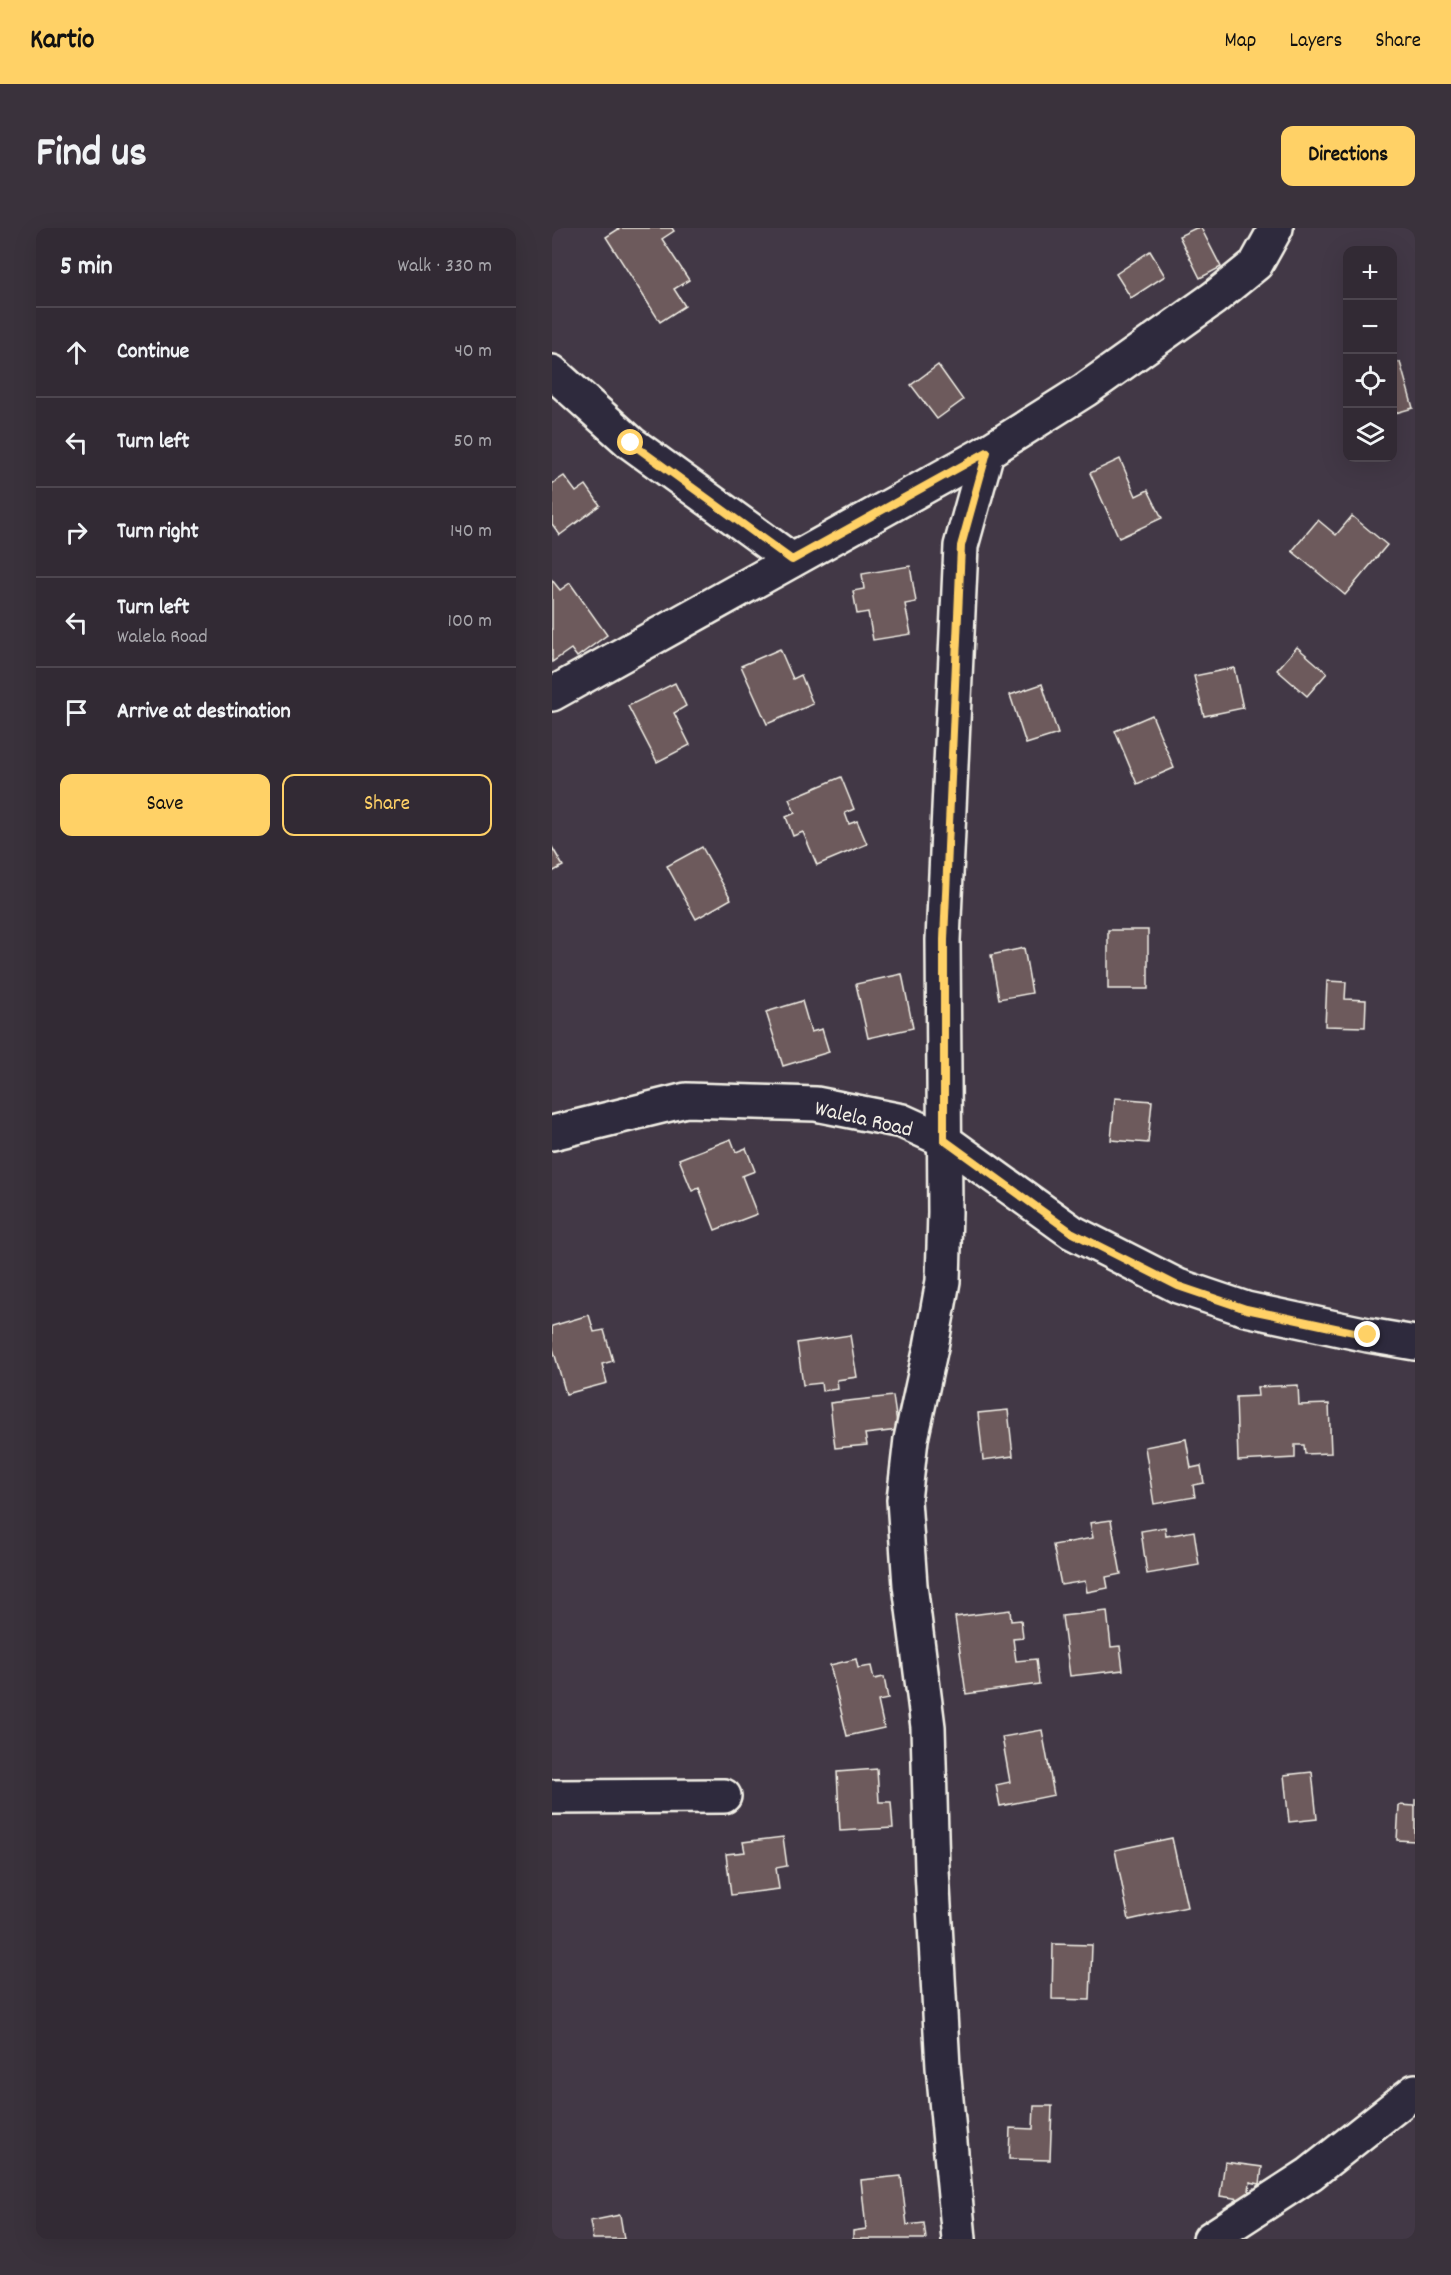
<!DOCTYPE html>
<html lang="en">
<head>
<meta charset="utf-8">
<style>
	:root { --surface:#322a34; --page:#3a323c; --text:#f1f3f6; --muted:#a8a7ac; --line:#4d464f; --accent:#ffd166 }
	body { margin:0; font-family:Dekko,sans-serif; background:var(--page); color:var(--text) }
	.controls { position:absolute; right:18px; top:18px; display:grid; overflow:hidden; border-radius:12px; box-shadow:0 6px 24px #0002 }
	.controls button { width:54px; height:54px; display:grid; place-items:center; padding:0; border:0; border-bottom:2px solid var(--line); background:var(--surface); color:var(--text); font:30px sans-serif }
	.stop { position:absolute; width:18px; height:18px; margin:-14px; border:4px solid #ffd166; border-radius:50%; background:#fff }
	.stop.end { background:#ffd166; border-color:#fff; box-shadow:0 2px 6px #0008 }
	.list { margin:0; padding:0; list-style:none }
	h2 { display:flex; justify-content:space-between; align-items:center; height:78px; margin:0; padding:0 24px; font-size:26px }
	h2 small { font-size:20px; font-weight:400; color:var(--muted) }
	.list li { display:grid; grid-template-columns:39px 1fr auto; gap:18px; align-items:center; box-sizing:border-box; height:90px; padding:0 24px; border-top:2px solid var(--line) }
	.list b { display:block; font-size:22px; white-space:nowrap }
	.list p { margin:0; font-size:20px; white-space:nowrap; color:var(--muted) }
	.list em { font-size:20px; font-style:normal; color:var(--muted) }
	.actions { display:flex; gap:12px; padding:18px 24px }
	.actions a { flex:1; padding:14px 0; border:2px solid var(--accent); border-radius:12px; text-align:center; font-size:21px; color:var(--accent) }
	.actions .main { background:var(--accent); color:#111 }
	.icon { flex:none; width:33px; height:33px; fill:none; stroke:currentColor; stroke-width:2; stroke-linecap:round; stroke-linejoin:round }
	.map { position:relative; flex:none; width:863px; height:2011px; overflow:hidden; border-radius:12px }
	header { display:flex; align-items:center; gap:36px; box-sizing:border-box; height:84px; padding:0 30px; background:var(--accent); color:#111 }
	header strong { font-size:28px }
	nav { display:flex; gap:33px; margin-inline-start:auto; font-size:21px }
	.intro { display:flex; align-items:center; justify-content:space-between; box-sizing:border-box; height:144px; padding:0 36px }
	h1 { margin:0; font-size:42px }
	.button { padding:15px 27px; border-radius:12px; background:var(--accent); color:#111; font-size:21px; font-weight:700 }
	main { display:flex; gap:36px; padding:0 36px }
	aside { flex:1; background:var(--surface); border-radius:12px; box-shadow:0 6px 24px #0002 }
	.map>svg:first-child { display:block }
	.building { fill:#6d5a5b; stroke:#f4f1e8; stroke-width:1.5 }
	.lines { fill:none; stroke-linecap:round; stroke-linejoin:round }
	.minor-casing { stroke:#f4f1e8; stroke-width:38 }
	.minor { stroke:#2f2a3d; stroke-width:33 }
	.route { stroke:#ffd166; stroke-width:8 }
	.labels { text-anchor:middle; stroke-width:4.5; stroke-linejoin:round; paint-order:stroke }
	.street-label { font-size:22px; fill:#f4f1e8; stroke:#2f2a3d }
</style>
</head>
<body>
<header>
<strong>Kartio</strong>
<nav><a>Map</a><a>Layers</a><a>Share</a></nav>
</header>
<div class="intro"><h1>Find us</h1><a class="button">Directions</a></div>
<main>
<aside>
<h2>5 min<small>Walk · 330 m</small></h2>
<ul class="list">
<li><svg class="icon" aria-label="ahead" viewBox="0 0 24 24"><path d="M12 20V5M6 11l6-6 6 6"/></svg><div><b>Continue</b></div><em>40 m</em></li>
<li><svg class="icon" aria-label="left" viewBox="0 0 24 24"><path d="M17 20v-9H6M10 6l-5 5 5 5"/></svg><div><b>Turn left</b></div><em>50 m</em></li>
<li><svg class="icon" aria-label="right" viewBox="0 0 24 24"><path d="M7 20v-9h11M14 6l5 5-5 5"/></svg><div><b>Turn right</b></div><em>140 m</em></li>
<li><svg class="icon" aria-label="left" viewBox="0 0 24 24"><path d="M17 20v-9H6M10 6l-5 5 5 5"/></svg><div><b>Turn left</b><p>Walela Road</p></div><em>100 m</em></li>
<li><svg class="icon" aria-label="arrive" viewBox="0 0 24 24"><path d="M6 21V4h12l-3 4 3 4H6"/></svg><div><b>Arrive at destination</b></div></li>
</ul>
<div class="actions"><a class="main">Save</a><a>Share</a></div>
</aside>
<div class="map">
<svg width="863" height="2011" viewBox="0 0 863 2011">
	<rect width="100%" height="100%" fill="#423846"/>
	<filter id="ink" filterUnits="userSpaceOnUse"><feTurbulence type="fractalNoise" baseFrequency=".0167" numOctaves="2"/><feDisplacementMap in="SourceGraphic" scale="12" xChannelSelector="R" yChannelSelector="G"/><feConvolveMatrix kernelMatrix="1 2 1 2 8 2 1 2 1" color-interpolation-filters="sRGB"/></filter>
	<g filter="url(#ink)">
		<g class="building">
			<path d="M 68,0 L 120,0 L 122,3 L 110,11 L 137,52 L 122,61 L 133,78 L 108,94 L 54,9 Z"/>
			<path d="M 644,0 L 649,0 L 669,39 L 648,50 L 627,8 Z"/>
			<path d="M 598,23 L 613,48 L 579,70 L 564,46 Z"/>
			<path d="M 848,134 L 861,180 L 840,186 L 840,136 Z"/>
			<path d="M 386,137 L 411,172 L 385,191 L 359,157 Z"/>
			<path d="M 568,231 L 584,268 L 596,262 L 610,290 L 567,310 L 538,245 Z"/>
			<path d="M 12,248 L 24,264 L 34,257 L 48,277 L 8,307 L 0,296 L 0,256 Z"/>
			<path d="M 800,288 L 835,317 L 793,367 L 740,323 L 766,292 L 784,307 Z"/>
			<path d="M 358,338 L 364,374 L 353,376 L 359,406 L 321,412 L 316,384 L 305,386 L 301,363 L 312,361 L 310,346 Z"/>
			<path d="M 0,352 L 8,362 L 18,355 L 55,407 L 25,429 L 19,421 L 0,434 Z"/>
			<path d="M 745,419 L 775,445 L 755,468 L 725,442 Z"/>
			<path d="M 228,421 L 241,451 L 249,447 L 261,476 L 215,496 L 189,438 Z"/>
			<path d="M 682,440 L 691,480 L 652,488 L 642,448 Z"/>
			<path d="M 123,455 L 134,478 L 122,485 L 138,517 L 105,534 L 76,478 Z"/>
			<path d="M 490,456 L 506,506 L 474,516 L 458,467 Z"/>
			<path d="M 600,487 L 622,540 L 585,556 L 563,503 Z"/>
			<path d="M 289,549 L 302,581 L 293,585 L 297,596 L 305,593 L 315,616 L 265,637 L 251,604 L 241,608 L 234,589 L 243,585 L 237,571 Z"/>
			<path d="M 0,619 L 11,638 L 0,644 Z"/>
			<path d="M 150,619 L 179,671 L 144,691 L 115,638 Z"/>
			<rect x="556" y="702" width="40" height="59"/>
			<path d="M 472,720 L 480,765 L 447,771 L 439,727 Z"/>
			<path d="M 350,746 L 361,800 L 316,810 L 304,756 Z"/>
			<path d="M 775,753 L 794,754 L 793,771 L 814,772 L 813,799 L 773,798 Z"/>
			<path d="M 250,773 L 259,804 L 270,801 L 277,824 L 231,838 L 214,784 Z"/>
			<path d="M 563,870 L 600,873 L 596,915 L 559,912 Z"/>
			<path d="M 179,911 L 184,924 L 194,920 L 203,943 L 190,948 L 205,986 L 163,1002 L 147,960 L 140,963 L 127,931 Z"/>
			<path d="M 37,1087 L 42,1104 L 52,1102 L 61,1133 L 50,1136 L 55,1155 L 14,1166 L 0,1117 L 0,1098 Z"/>
			<path d="M 298,1107 L 305,1149 L 285,1152 L 286,1161 L 270,1163 L 269,1155 L 251,1157 L 245,1115 Z"/>
			<path d="M 746,1157 L 747,1177 L 777,1176 L 779,1225 L 753,1226 L 752,1217 L 743,1217 L 743,1230 L 686,1233 L 684,1169 L 706,1168 L 705,1159 Z"/>
			<path d="M 341,1168 L 346,1202 L 313,1206 L 315,1217 L 283,1220 L 278,1175 Z"/>
			<path d="M 456,1182 L 461,1228 L 431,1232 L 426,1185 Z"/>
			<path d="M 634,1211 L 639,1240 L 649,1238 L 652,1255 L 641,1257 L 643,1269 L 602,1276 L 593,1219 Z"/>
			<path d="M 559,1292 L 569,1346 L 554,1349 L 556,1360 L 535,1364 L 533,1353 L 509,1357 L 501,1317 L 541,1310 L 538,1295 Z"/>
			<path d="M 613,1299 L 614,1308 L 642,1303 L 647,1337 L 595,1346 L 589,1303 Z"/>
			<path d="M 458,1382 L 459,1393 L 469,1392 L 471,1410 L 461,1411 L 464,1433 L 484,1431 L 487,1456 L 414,1466 L 403,1389 Z"/>
			<path d="M 555,1383 L 559,1419 L 568,1418 L 571,1442 L 518,1448 L 510,1388 Z"/>
			<path d="M 304,1431 L 306,1440 L 319,1438 L 322,1451 L 332,1449 L 336,1471 L 326,1473 L 332,1500 L 295,1508 L 278,1437 Z"/>
			<path d="M 490,1502 L 502,1567 L 448,1578 L 444,1557 L 458,1554 L 450,1509 Z"/>
			<path d="M 325,1541 L 327,1574 L 339,1574 L 341,1600 L 288,1603 L 285,1544 Z"/>
			<path d="M 760,1544 L 765,1591 L 737,1594 L 732,1547 Z"/>
			<path d="M 863,1571 L 863,1613 L 845,1612 L 847,1577 L 863,1578 Z"/>
			<path d="M 231,1609 L 235,1638 L 224,1640 L 227,1661 L 179,1667 L 174,1626 L 193,1624 L 191,1614 Z"/>
			<path d="M 620,1610 L 635,1679 L 577,1692 L 563,1622 Z"/>
			<path d="M 501,1716 L 540,1717 L 538,1772 L 500,1771 Z"/>
			<path d="M 482,1878 L 500,1878 L 498,1932 L 457,1931 L 458,1900 L 481,1901 Z"/>
			<path d="M 673,1934 L 710,1939 L 708,1956 L 698,1954 L 696,1972 L 668,1968 Z"/>
			<path d="M 349,1948 L 355,1997 L 372,1995 L 374,2011 L 301,2011 L 301,2003 L 314,2001 L 309,1952 Z"/>
			<path d="M 68,1987 L 72,2011 L 41,2011 L 38,1993 Z"/>
		</g>
		<g class="lines">
			<defs>
				<g id="minor">
					<path d="M 0,144 L 79,215 L 240,332"/>
					<path d="M 0,466 L 435,224"/>
					<path d="M 0,905 L 134,872 L 264,876 L 350,893 L 392,912 L 520,1004 L 626,1058 L 694,1081 L 816,1107 L 863,1115"/>
					<path d="M 0,1569 L 172,1568"/>
					<path d="M 407,2011 L 391,1839 L 380,1642 L 376,1499 L 358,1357 L 352,1272 L 359,1211 L 379,1119 L 391,1053 L 393,984 L 391,712 L 409,318 L 435,224 L 533,162 L 662,70 L 704,36 L 724,0"/>
					<path d="M 658,2011 L 758,1946 L 863,1863"/>
				</g>
			</defs>
			<use href="#minor" class="minor-casing"/>
			<use href="#minor" class="minor"/>
		</g>
	</g>
	<g class="lines" filter="url(#ink)">
		<path class="route" d="M 79,215 L 240,332 L 435,224 L 409,318 L 392,712 L 392,912 L 519,1004 L 626,1058 L 694,1081 L 816,1107"/>
	</g>
	<g class="labels">
		<g class="street-label">
			<text transform="translate(312 889) rotate(13)" y="8">Walela Road</text>
		</g>
	</g>
</svg>
<div class="controls">
<button>+</button>
<button>−</button>
<button><svg class="icon" aria-label="locate" viewBox="0 0 24 24"><circle cx="12" cy="12" r="6"/><path d="M12 2v4M12 18v4M2 12h4M18 12h4"/></svg></button>
<button><svg class="icon" aria-label="layers" viewBox="0 0 24 24"><path d="M12 4l9 5-9 5-9-5zM3 14l9 5 9-5"/></svg></button>
</div>
<div class="stop" style="left:79px;top:215px"></div>
<div class="stop end" style="left:816px;top:1107px"></div>
</div>
</main>
</body>
</html>
